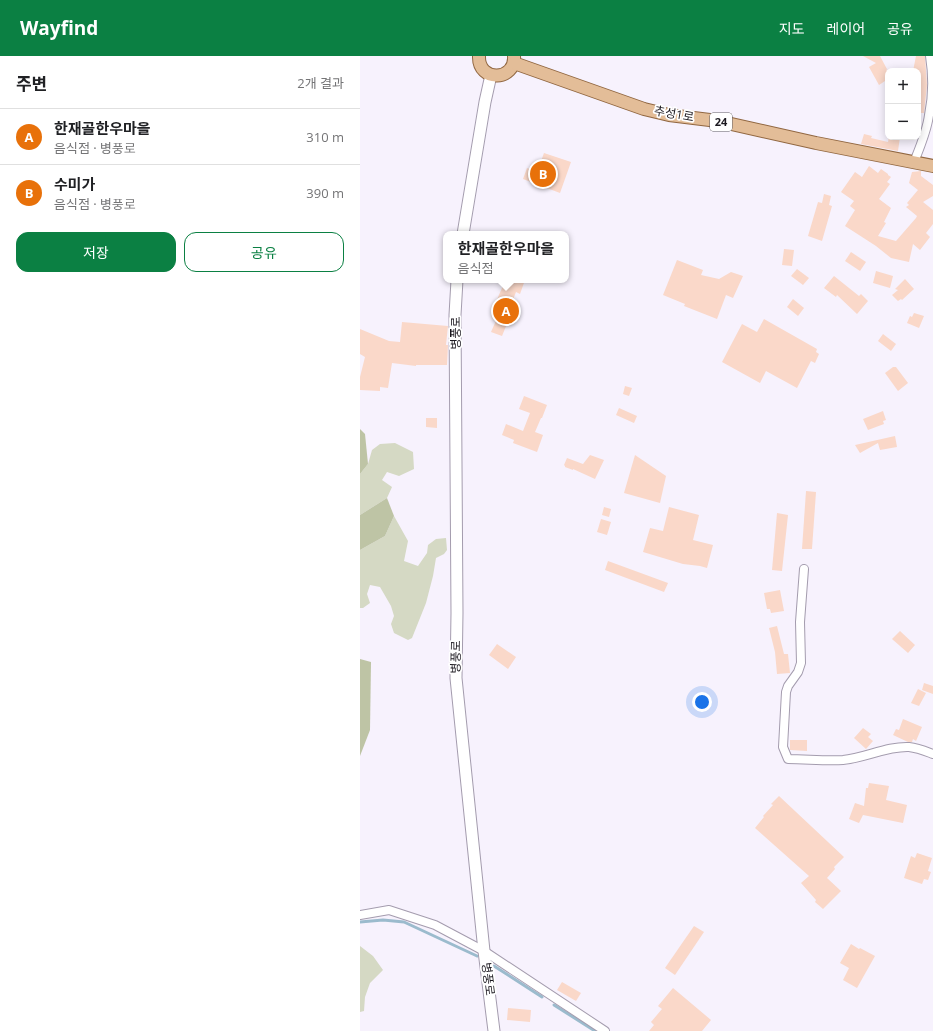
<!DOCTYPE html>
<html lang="ko">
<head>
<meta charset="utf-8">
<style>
	:root { --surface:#fff; --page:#f6f6f6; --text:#202124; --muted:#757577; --line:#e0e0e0; --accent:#0b8043 }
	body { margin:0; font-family:"Open Sans","Noto Sans KR",sans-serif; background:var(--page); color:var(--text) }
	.controls { position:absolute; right:12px; top:12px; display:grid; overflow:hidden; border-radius:8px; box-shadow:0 2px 10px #0003 }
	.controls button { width:36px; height:36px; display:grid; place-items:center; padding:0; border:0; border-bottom:1px solid var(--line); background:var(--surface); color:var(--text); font:20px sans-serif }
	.you { position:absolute; left:342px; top:646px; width:14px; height:14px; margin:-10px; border:3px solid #fff; border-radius:50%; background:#1a73e8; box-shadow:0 0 0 6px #1a73e833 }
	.badge { display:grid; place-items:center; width:26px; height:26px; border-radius:50%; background:var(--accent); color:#fff; font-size:13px; font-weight:700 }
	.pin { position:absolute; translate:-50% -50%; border:2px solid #fff; box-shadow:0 1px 4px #0006 }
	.popup { position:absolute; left:83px; top:175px; width:126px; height:52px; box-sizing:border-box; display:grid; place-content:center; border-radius:8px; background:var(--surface); filter:drop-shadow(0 1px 3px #0005); font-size:13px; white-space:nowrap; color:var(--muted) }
	.popup b { font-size:15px; color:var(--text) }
	.popup::after { content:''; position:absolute; left:50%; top:100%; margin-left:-8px; border:8px solid transparent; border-top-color:var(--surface) }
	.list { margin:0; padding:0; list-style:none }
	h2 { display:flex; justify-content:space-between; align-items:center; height:52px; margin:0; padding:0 16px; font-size:17px }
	h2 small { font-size:13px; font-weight:400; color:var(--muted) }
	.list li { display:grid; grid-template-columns:26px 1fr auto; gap:12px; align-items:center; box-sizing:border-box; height:56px; padding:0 16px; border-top:1px solid var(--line) }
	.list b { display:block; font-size:15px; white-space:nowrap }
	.list p { margin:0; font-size:13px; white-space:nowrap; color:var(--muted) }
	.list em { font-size:13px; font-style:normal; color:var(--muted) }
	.actions { display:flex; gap:8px; padding:12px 16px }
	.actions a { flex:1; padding:9px 0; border:1px solid var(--accent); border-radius:12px; text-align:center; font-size:14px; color:var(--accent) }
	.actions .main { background:var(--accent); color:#fff }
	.map { position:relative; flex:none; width:573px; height:975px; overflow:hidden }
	header { display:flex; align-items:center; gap:24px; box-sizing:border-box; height:56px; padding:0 20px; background:var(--accent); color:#fff }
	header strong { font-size:19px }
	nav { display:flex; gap:22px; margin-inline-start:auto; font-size:14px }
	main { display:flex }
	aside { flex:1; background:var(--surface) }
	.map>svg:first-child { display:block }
	.green { fill:#d5d9c4 }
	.forest { fill:#bec4a5 }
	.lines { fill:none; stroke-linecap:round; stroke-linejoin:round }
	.stream { stroke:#9bbbcd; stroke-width:3 }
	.building { fill:#fad8c9 }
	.street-casing { stroke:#a49cae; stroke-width:10 }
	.secondary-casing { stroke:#a49cae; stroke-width:13 }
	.primary-casing { stroke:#916741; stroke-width:14 }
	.street { stroke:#fff; stroke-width:8 }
	.secondary { stroke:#fff; stroke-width:11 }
	.primary { stroke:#e3bd98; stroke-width:12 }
	.labels { text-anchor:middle; stroke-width:3.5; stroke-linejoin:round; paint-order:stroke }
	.shield { fill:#fff; stroke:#5f5d62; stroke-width:1 }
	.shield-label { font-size:11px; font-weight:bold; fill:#1b181f }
	.street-label { font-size:12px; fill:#1b181f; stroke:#fff }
</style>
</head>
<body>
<header>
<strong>Wayfind</strong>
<nav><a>지도</a><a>레이어</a><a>공유</a></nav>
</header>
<main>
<aside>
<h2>주변<small>2개 결과</small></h2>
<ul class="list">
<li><span class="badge" style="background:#e8710a">A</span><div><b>한재골한우마을</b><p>음식점 · 병풍로</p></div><em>310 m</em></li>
<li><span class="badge" style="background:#e8710a">B</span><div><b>수미가</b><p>음식점 · 병풍로</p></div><em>390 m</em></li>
</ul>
<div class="actions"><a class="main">저장</a><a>공유</a></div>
</aside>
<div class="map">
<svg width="573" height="975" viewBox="0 0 573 975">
	<rect width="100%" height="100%" fill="#f7f2fd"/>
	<g class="green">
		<path d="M 35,387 L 53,396 L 54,413 L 39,420 L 27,416 L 22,424 L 32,431 L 27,442 L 0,459 L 0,418 L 8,408 L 12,394 L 20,388 Z"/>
		<path d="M 34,460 L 48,485 L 44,505 L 58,510 L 67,497 L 68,489 L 76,483 L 86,482 L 87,494 L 84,498 L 76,502 L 73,520 L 66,547 L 52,582 L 48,584 L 34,577 L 31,568 L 34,560 L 31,550 L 20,531 L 10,529 L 7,538 L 10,547 L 3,552 L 0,552 L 0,494 L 25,480 Z"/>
		<path d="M 0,890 L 13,900 L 23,914 L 10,927 L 5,941 L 4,955 L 0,956 Z"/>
	</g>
	<g class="forest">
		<path d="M 0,373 L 5,378 L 8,408 L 0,418 Z"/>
		<path d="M 27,442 L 34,460 L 25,480 L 0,494 L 0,459 Z"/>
		<path d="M 0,603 L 11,606 L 10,674 L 0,700 Z"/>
	</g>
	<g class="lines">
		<g class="stream">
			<path d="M 0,866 L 23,864 L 44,866 L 117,900"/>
			<path d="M 134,910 L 182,941"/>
			<path d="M 194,949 L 235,975"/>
		</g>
	</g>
	<g class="building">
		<path d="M 503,0 L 520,0 L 528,15 L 526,13 L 528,17 L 528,23 L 519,29 L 509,11 L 516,7 Z"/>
		<path d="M 556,0 L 565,0 L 567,29 L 564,57 L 558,57 L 558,15 L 553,15 Z"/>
		<path d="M 504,78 L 512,80 L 511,82 L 528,86 L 529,81 L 540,81 L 538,95 L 501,88 Z"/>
		<path d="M 184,97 L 211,106 L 200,137 L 163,123 L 167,112 L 177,116 Z"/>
		<path d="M 509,110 L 518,117 L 521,113 L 528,118 L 528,119 L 531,121 L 527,126 L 530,128 L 519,143 L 531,152 L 524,166 L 526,167 L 518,180 L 536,185 L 556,162 L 557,160 L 546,151 L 549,149 L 547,147 L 558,134 L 549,127 L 552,116 L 561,115 L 561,120 L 573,129 L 573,140 L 563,146 L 573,154 L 573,168 L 566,177 L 570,181 L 560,194 L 553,188 L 549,206 L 531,202 L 516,190 L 485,170 L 495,154 L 490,150 L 494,145 L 481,136 L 495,116 L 502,121 Z"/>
		<path d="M 464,138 L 471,140 L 469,149 L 472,150 L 462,185 L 448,180 L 458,146 L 462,147 Z"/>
		<path d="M 424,193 L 434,194 L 432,210 L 422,209 Z"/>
		<path d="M 491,196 L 506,206 L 500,215 L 485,205 Z"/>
		<path d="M 317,204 L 343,214 L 341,219 L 359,223 L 371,216 L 383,220 L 373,242 L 366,239 L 357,263 L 324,250 L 325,248 L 303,239 Z"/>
		<path d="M 437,213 L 449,222 L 443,229 L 431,220 Z"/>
		<path d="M 516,215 L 533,220 L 530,232 L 513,227 Z"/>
		<path d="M 474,220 L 499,240 L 501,238 L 508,245 L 497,258 L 477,239 L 476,241 L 464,232 Z"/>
		<path d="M 545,223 L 554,233 L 542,244 L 541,243 L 538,245 L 532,239 L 538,234 L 535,233 Z"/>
		<path d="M 149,224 L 165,224 L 160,238 L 156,236 L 146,262 L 149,263 L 142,280 L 131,276 L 139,258 L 132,255 L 145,225 L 148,226 Z"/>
		<path d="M 433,243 L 444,252 L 438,260 L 427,251 Z"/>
		<path d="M 554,257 L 564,260 L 559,272 L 547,267 L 550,260 L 552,261 Z"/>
		<path d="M 404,263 L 457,293 L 456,296 L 459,298 L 455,307 L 451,305 L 437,332 L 406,315 L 400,327 L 362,306 L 382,268 L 397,276 Z"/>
		<path d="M 42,266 L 88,270 L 86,289 L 88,289 L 87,309 L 56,309 L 56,310 L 32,307 L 28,332 L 20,331 L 20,335 L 0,334 L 0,321 L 5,301 L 0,298 L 0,273 L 29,285 L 40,286 Z"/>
		<path d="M 523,278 L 536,288 L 531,295 L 518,285 Z"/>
		<path d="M 533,311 L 536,311 L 548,327 L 538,335 L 525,317 Z"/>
		<path d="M 265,330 L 272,332 L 269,340 L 263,338 Z"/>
		<path d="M 164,340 L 187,349 L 182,362 L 181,362 L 175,376 L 183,379 L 177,396 L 153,387 L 154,384 L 142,379 L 146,368 L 163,375 L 170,357 L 159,353 Z"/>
		<path d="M 259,352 L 277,360 L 274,367 L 256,359 Z"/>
		<path d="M 523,355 L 526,364 L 523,365 L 524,368 L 508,374 L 503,363 Z"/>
		<path d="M 66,362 L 77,362 L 77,372 L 66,371 Z"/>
		<path d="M 535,380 L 537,391 L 520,394 L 518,387 L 500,397 L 495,389 Z"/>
		<path d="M 230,399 L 244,404 L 235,423 L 213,413 L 213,414 L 205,411 L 205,410 L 204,409 L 207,402 L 223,408 Z"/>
		<path d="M 275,399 L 306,420 L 300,447 L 264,437 Z"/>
		<path d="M 446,435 L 456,436 L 452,493 L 442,493 Z"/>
		<path d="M 244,451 L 251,453 L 249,461 L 242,459 Z"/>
		<path d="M 309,451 L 339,459 L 333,484 L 353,489 L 347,512 L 340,510 L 323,508 L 283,496 L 290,472 L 303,475 Z"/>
		<path d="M 417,457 L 428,459 L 422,515 L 412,514 Z"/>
		<path d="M 241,463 L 251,466 L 247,479 L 237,476 Z"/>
		<path d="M 248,505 L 308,527 L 304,536 L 245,514 Z"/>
		<path d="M 420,534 L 424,555 L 411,557 L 410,553 L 407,553 L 404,537 Z"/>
		<path d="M 417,570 L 424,598 L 428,598 L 430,617 L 417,618 L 415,596 L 409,572 Z"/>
		<path d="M 540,575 L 555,589 L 548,597 L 532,583 Z"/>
		<path d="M 137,588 L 156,601 L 148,613 L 129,599 Z"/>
		<path d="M 564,627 L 573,630 L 573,638 L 562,634 Z"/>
		<path d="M 558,633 L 566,637 L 559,650 L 551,647 Z"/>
		<path d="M 543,663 L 562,671 L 556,685 L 553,683 L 552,686 L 548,686 L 533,679 L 536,673 L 539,674 Z"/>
		<path d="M 503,672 L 511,678 L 508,681 L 513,685 L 506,693 L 494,682 Z"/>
		<path d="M 430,684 L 447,684 L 447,695 L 430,694 Z"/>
		<path d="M 509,727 L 529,730 L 526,744 L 547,749 L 543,767 L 503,759 L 499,767 L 489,763 L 495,747 L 504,750 L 506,732 L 508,732 Z"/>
		<path d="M 419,740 L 484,801 L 474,811 L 475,813 L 467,822 L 481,835 L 463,853 L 455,846 L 456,844 L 441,827 L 449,820 L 395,772 L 404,761 L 403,760 L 413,749 L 411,748 Z"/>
		<path d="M 557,797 L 572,802 L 568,815 L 571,816 L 568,824 L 564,823 L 562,828 L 544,822 L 551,800 L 555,802 Z"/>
		<path d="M 334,870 L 344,876 L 315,919 L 305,912 Z"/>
		<path d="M 491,888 L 499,893 L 500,892 L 515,900 L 497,932 L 483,924 L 489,912 L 480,907 Z"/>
		<path d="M 202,926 L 221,937 L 216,945 L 197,934 Z"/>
		<path d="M 313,932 L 351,964 L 342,975 L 289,975 L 294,969 L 291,966 L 302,953 L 298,950 Z"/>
		<path d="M 148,952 L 171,954 L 170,966 L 147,964 Z"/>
	</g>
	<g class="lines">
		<defs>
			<g id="street">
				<path d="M 554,106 C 560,91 567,75 569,59 C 573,40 573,19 570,0"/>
				<path d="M 444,513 L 440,566 L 441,607 L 438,616 L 428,630 L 426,636 L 423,691 L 428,703 C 446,703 465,705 483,704 C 505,702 527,690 549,691 C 558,692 565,695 573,698"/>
				<path d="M 0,859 L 29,854 L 75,869 L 124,895 L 245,975"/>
			</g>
			<g id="secondary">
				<path d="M 103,178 L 125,46 L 131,19"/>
				<path d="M 97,224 L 95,259 L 97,557 L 96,622 L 124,895 L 134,975"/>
			</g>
			<g id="primary">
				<path d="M 119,0 C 118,27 156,25 154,0"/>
				<path d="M 154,7 L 284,53 L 309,59 L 358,65 L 456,87 L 573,110"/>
			</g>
		</defs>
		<use href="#street" class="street-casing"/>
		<use href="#secondary" class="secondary-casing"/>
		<use href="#primary" class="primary-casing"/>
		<use href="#street" class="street"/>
		<use href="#secondary" class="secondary"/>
		<use href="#primary" class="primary"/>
	</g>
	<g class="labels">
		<rect class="shield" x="350" y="57" width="22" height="18" rx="3"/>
		<g class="shield-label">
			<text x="361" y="70">24</text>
		</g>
		<g class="street-label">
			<text transform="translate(314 58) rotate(10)" y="4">추성1로</text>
			<text transform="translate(96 277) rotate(-90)" y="4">병풍로</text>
			<text transform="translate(96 601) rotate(-89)" y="4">병풍로</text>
			<text transform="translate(128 923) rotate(83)" y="4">병풍로</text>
		</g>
	</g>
</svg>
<div class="controls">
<button>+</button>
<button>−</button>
</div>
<div class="you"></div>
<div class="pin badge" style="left:146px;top:255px;background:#e8710a">A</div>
<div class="popup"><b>한재골한우마을</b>음식점</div>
<div class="pin badge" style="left:183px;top:118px;background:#e8710a">B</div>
</div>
</main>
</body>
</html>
